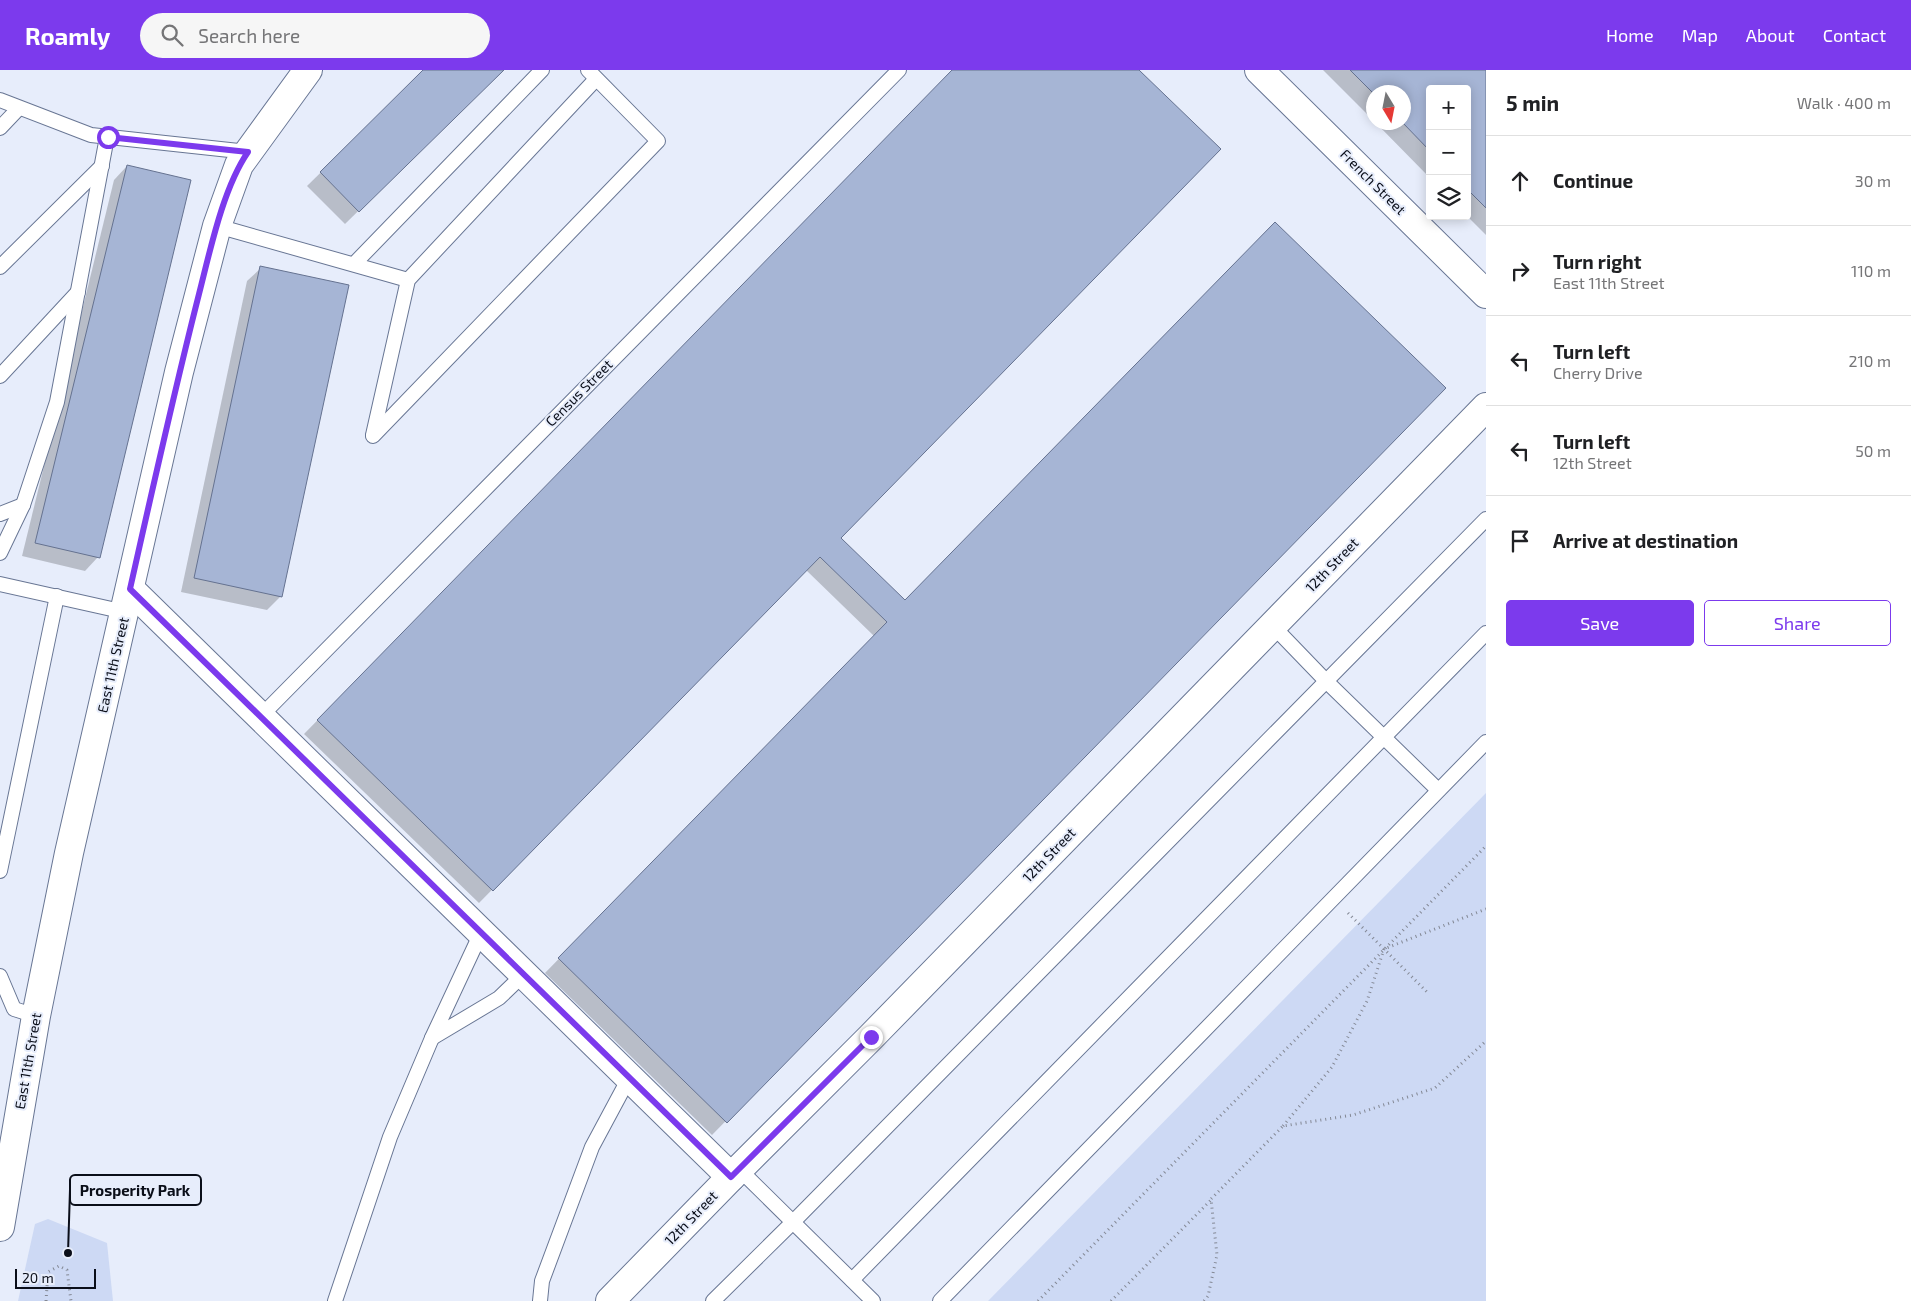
<!DOCTYPE html>
<html lang="en">
<head>
<meta charset="utf-8">
<style>
	:root { --surface:#fff; --page:#f6f6f6; --text:#202124; --muted:#757577; --line:#e0e0e0; --accent:#7c3aed }
	body { margin:0; font-family:"Exo 2",sans-serif; background:var(--page); color:var(--text) }
	.controls { position:absolute; right:15px; top:15px; display:grid; overflow:hidden; border-radius:5px; box-shadow:0 2px 12px #0003 }
	.controls button { width:45px; height:45px; display:grid; place-items:center; padding:0; border:0; border-bottom:1px solid var(--line); background:var(--surface); color:var(--text); font:25px sans-serif }
	.compass { position:absolute; left:1366px; top:15px; width:45px; height:45px; border-radius:50%; background:var(--surface); box-shadow:0 2px 12px #0003; rotate:170deg }
	.scale { position:absolute; left:15px; bottom:12px; width:81px; box-sizing:border-box; padding-left:5px; border:2px solid #0a0e19; border-top:0; font-size:14px; line-height:18px; white-space:nowrap; color:#0a0e19; -webkit-text-stroke:4px #e7edfb; paint-order:stroke }
	.stop { position:absolute; width:15px; height:15px; margin:-11px; border:4px solid #7c3aed; border-radius:50%; background:#fff }
	.stop.end { background:#7c3aed; border-color:#fff; box-shadow:0 1px 5px #0008 }
	.list { margin:0; padding:0; list-style:none }
	h2 { display:flex; justify-content:space-between; align-items:center; height:65px; margin:0; padding:0 20px; font-size:21px }
	h2 small { font-size:16px; font-weight:400; color:var(--muted) }
	.list li { display:grid; grid-template-columns:32px 1fr auto; gap:15px; align-items:center; box-sizing:border-box; height:90px; padding:0 20px; border-top:1px solid var(--line) }
	.list b { display:block; font-size:19px; white-space:nowrap }
	.list p { margin:0; font-size:16px; white-space:nowrap; color:var(--muted) }
	.list em { font-size:16px; font-style:normal; color:var(--muted) }
	.actions { display:flex; gap:10px; padding:15px 20px }
	.actions a { flex:1; padding:11px 0; border:1px solid var(--accent); border-radius:5px; text-align:center; font-size:18px; color:var(--accent) }
	.actions .main { background:var(--accent); color:#fff }
	.icon { flex:none; width:28px; height:28px; fill:none; stroke:currentColor; stroke-width:2; stroke-linecap:round; stroke-linejoin:round }
	.map { position:relative; flex:none; width:1486px; height:1231px; overflow:hidden }
	header { display:flex; align-items:center; gap:30px; box-sizing:border-box; height:70px; padding:0 25px; background:var(--accent); color:#fff }
	header strong { font-size:24px }
	nav { display:flex; gap:28px; margin-inline-start:auto; font-size:18px }
	.search { width:350px; height:45px; background:var(--page); display:flex; align-items:center; gap:12px; box-sizing:border-box; padding:0 18px; border-radius:28px; color:var(--muted); font-size:19px }
	main { display:flex }
	aside { flex:1; background:var(--surface) }
	.map>svg:first-child { display:block }
	.green { fill:#cdd9f4 }
	.shadow { fill:#0003 }
	.building { fill:#a6b5d5; stroke:#657290 }
	.lines { fill:none; stroke-linecap:round; stroke-linejoin:round }
	.lane-casing { stroke:#687694; stroke-width:16 }
	.street-casing { stroke:#687694; stroke-width:30 }
	.path { stroke:#838894; stroke-width:3; stroke-dasharray:1 4; stroke-linecap:butt }
	.lane { stroke:#fff; stroke-width:14 }
	.street { stroke:#fff; stroke-width:28 }
	.route { stroke:#7c3aed; stroke-width:6 }
	.labels { text-anchor:middle; stroke-width:4; stroke-linejoin:round; paint-order:stroke }
	.street-label { font-size:14px; fill:#0a0e19; stroke:#e7edfb }
	.leader { fill:none; stroke:#0a0e19; stroke-width:2 }
	.callout-dot { fill:#0a0e19; stroke:#e7edfb; stroke-width:2 }
	.callout { fill:#e7edfb; stroke:#0a0e19; stroke-width:2 }
	.callout-label { font-size:15px; text-anchor:middle; font-weight:bold; fill:#0a0e19 }
</style>
</head>
<body>
<header>
<strong>Roamly</strong>
<div class="search"><svg class="icon" aria-label="search" viewBox="0 0 24 24"><circle cx="10" cy="10" r="6"/><path d="M15 15l6 6"/></svg>Search here</div>
<nav><a>Home</a><a>Map</a><a>About</a><a>Contact</a></nav>
</header>
<main>
<div class="map">
<svg width="1486" height="1231" viewBox="0 0 1486 1231">
	<rect width="100%" height="100%" fill="#e7edfb"/>
	<g class="green">
		<path d="M 1486,723 L 1486,1231 L 988,1231 Z"/>
		<path d="M 48,1149 L 107,1173 L 113,1231 L 18,1231 L 35,1154 Z"/>
	</g>
	<g class="shadow">
		<path d="M 425,0 L 502,0 L 345,154 L 307,116 Z"/>
		<path d="M 954,0 L 1137,0 L 839,468 L 905,531 L 1444,318 L 712,1065 L 545,903 L 874,566 L 806,500 L 479,833 L 304,664 Z"/>
		<path d="M 1323,0 L 1486,0 L 1486,165 L 1467,146 L 1467,19 L 1430,19 L 1430,108 L 1375,52 L 1404,52 L 1404,22 L 1374,22 L 1374,51 Z"/>
		<path d="M 127,96 L 98,487 L 85,501 L 22,486 L 114,110 Z"/>
		<path d="M 261,198 L 281,526 L 267,540 L 181,522 L 247,211 Z"/>
	</g>
	<g class="building">
		<path d="M 423,0 L 504,0 L 359,142 L 320,102 Z"/>
		<path d="M 952,0 L 1139,0 L 1221,79 L 841,468 L 905,530 L 1275,152 L 1446,318 L 727,1053 L 558,888 L 887,552 L 820,487 L 493,821 L 317,650 Z"/>
		<path d="M 1350,0 L 1486,0 L 1486,138 L 1467,119 L 1467,19 L 1430,19 L 1430,81 L 1402,52 L 1404,52 L 1404,22 L 1374,24 Z"/>
		<path d="M 127,95 L 191,110 L 100,488 L 35,473 Z"/>
		<path d="M 260,196 L 349,215 L 282,527 L 194,508 Z"/>
	</g>
	<g class="lines">
		<defs>
			<g id="lane">
				<path d="M 0,30 L 91,65 L 248,82"/>
				<path d="M 0,58 L 19,38"/>
				<path d="M 217,156 L 408,210"/>
				<path d="M 354,194 L 542,0"/>
				<path d="M 0,197 L 102,96"/>
				<path d="M 0,306 L 78,222"/>
				<path d="M 373,365 L 408,210 L 596,9"/>
				<path d="M 373,366 L 658,71 L 588,0"/>
				<path d="M 0,444 L 23,435"/>
				<path d="M 0,483 L 23,435 L 57,332 L 107,67"/>
				<path d="M 0,514 L 125,542"/>
				<path d="M 1273,556 L 1326,611 L 1438,720"/>
				<path d="M 260,647 L 899,0"/>
				<path d="M 0,801 L 57,526"/>
				<path d="M 481,863 L 432,968 L 499,928 L 524,904"/>
				<path d="M 0,906 L 14,939 L 36,946"/>
				<path d="M 739,1099 L 873,1231"/>
				<path d="M 852,1210 L 1486,563"/>
				<path d="M 335,1231 L 390,1067 L 432,968"/>
				<path d="M 540,1231 L 542,1211 L 592,1077 L 629,1008"/>
				<path d="M 713,1231 L 793,1152 L 1486,449"/>
				<path d="M 940,1231 L 1486,672"/>
			</g>
			<g id="street">
				<path d="M 1259,0 L 1486,224"/>
				<path d="M 130,519 L 731,1107"/>
				<path d="M 0,1157 L 36,946 L 69,783 L 179,302 L 217,156 L 239,95 L 308,0"/>
				<path d="M 610,1231 L 731,1107 L 871,967 L 1486,337"/>
			</g>
		</defs>
		<use href="#lane" class="lane-casing"/>
		<use href="#street" class="street-casing"/>
		<g class="path">
			<path d="M 1348,843 L 1429,924"/>
			<path d="M 1283,1056 L 1332,997 L 1367,931 L 1384,879 L 1486,839"/>
			<path d="M 46,1231 L 48,1202 L 59,1196 L 67,1200 L 71,1231"/>
			<path d="M 1038,1231 L 1486,776"/>
			<path d="M 1111,1231 L 1211,1130"/>
			<path d="M 1204,1231 L 1208,1226 L 1217,1185 L 1211,1129 L 1283,1056 L 1353,1045 L 1435,1018 L 1486,971"/>
		</g>
		<use href="#lane" class="lane"/>
		<use href="#street" class="street"/>
	</g>
	<g class="lines">
		<path class="route" d="M 108,67 L 248,82 C 223,118 210,181 199,224 C 174,322 152,421 130,519 L 731,1107 L 871,967"/>
	</g>
	<g class="labels">
		<g class="street-label">
			<text transform="translate(1373 112) rotate(45)" y="5">French Street</text>
			<text transform="translate(579 323) rotate(-45)" y="5">Census Street</text>
			<text transform="translate(1332 495) rotate(-46)" y="5">12th Street</text>
			<text transform="translate(113 595) rotate(-77)" y="5">East 11th Street</text>
			<text transform="translate(1049 785) rotate(-46)" y="5">12th Street</text>
			<text transform="translate(28 991) rotate(-80)" y="5">East 11th Street</text>
			<text transform="translate(691 1148) rotate(-46)" y="5">12th Street</text>
		</g>
	</g>
	<path class="leader" d="M68 1183L70 1120"/>
	<circle class="callout-dot" cx="68" cy="1183" r="5"/>
	<rect class="callout" x="70" y="1105" width="131" height="30" rx="5"/>
	<g class="callout-label">
		<text x="135" y="1126">Prosperity Park</text>
	</g>
</svg>
<div class="controls">
<button>+</button>
<button>−</button>
<button><svg class="icon" aria-label="layers" viewBox="0 0 24 24"><path d="M12 4l9 5-9 5-9-5zM3 14l9 5 9-5"/></svg></button>
</div>
<svg class="compass" viewBox="-18 -18 36 36"><path d="M0-13l5 13h-10z" fill="#e53935"/><path d="M0 13l5-13h-10z" fill="#757577"/></svg>
<div class="scale">20 m</div>
<div class="stop" style="left:108px;top:67px"></div>
<div class="stop end" style="left:871px;top:967px"></div>
</div>
<aside>
<h2>5 min<small>Walk · 400 m</small></h2>
<ul class="list">
<li><svg class="icon" aria-label="ahead" viewBox="0 0 24 24"><path d="M12 20V5M6 11l6-6 6 6"/></svg><div><b>Continue</b></div><em>30 m</em></li>
<li><svg class="icon" aria-label="right" viewBox="0 0 24 24"><path d="M7 20v-9h11M14 6l5 5-5 5"/></svg><div><b>Turn right</b><p>East 11th Street</p></div><em>110 m</em></li>
<li><svg class="icon" aria-label="left" viewBox="0 0 24 24"><path d="M17 20v-9H6M10 6l-5 5 5 5"/></svg><div><b>Turn left</b><p>Cherry Drive</p></div><em>210 m</em></li>
<li><svg class="icon" aria-label="left" viewBox="0 0 24 24"><path d="M17 20v-9H6M10 6l-5 5 5 5"/></svg><div><b>Turn left</b><p>12th Street</p></div><em>50 m</em></li>
<li><svg class="icon" aria-label="arrive" viewBox="0 0 24 24"><path d="M6 21V4h12l-3 4 3 4H6"/></svg><div><b>Arrive at destination</b></div></li>
</ul>
<div class="actions"><a class="main">Save</a><a>Share</a></div>
</aside>
</main>
</body>
</html>
